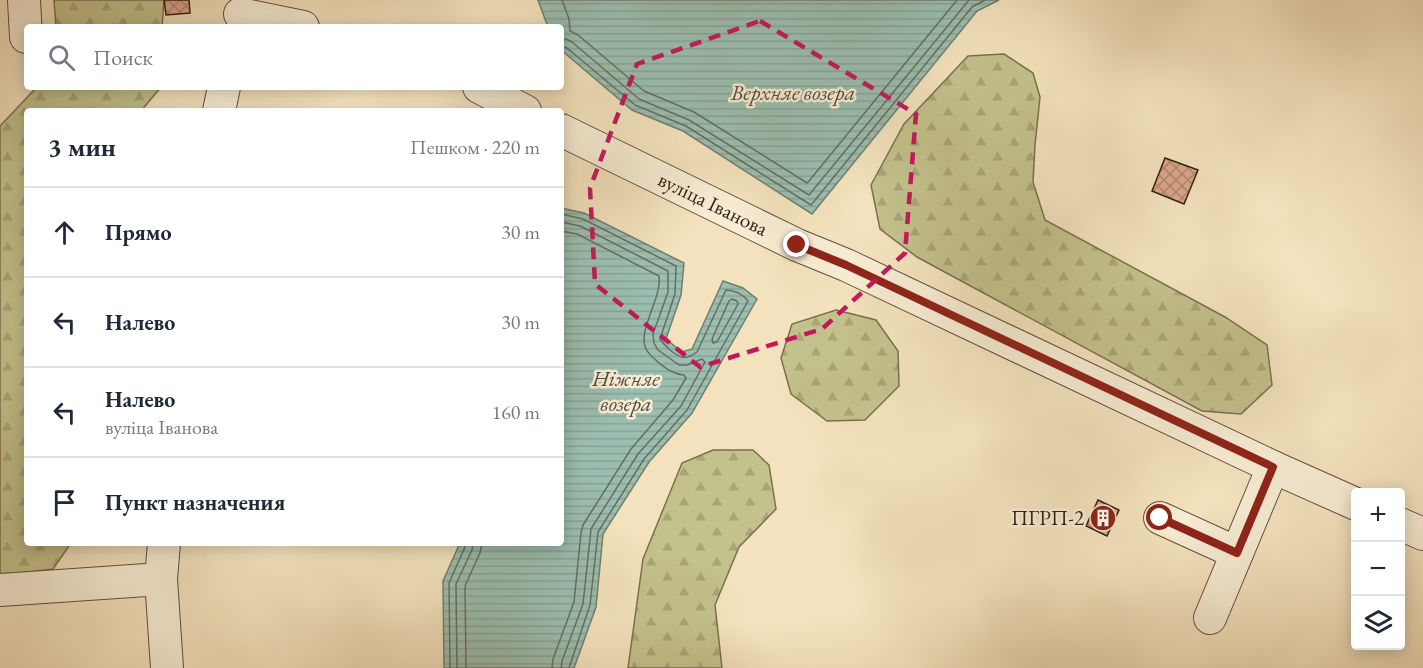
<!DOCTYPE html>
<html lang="ru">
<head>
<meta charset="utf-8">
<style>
	:root { --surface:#fff; --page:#f6f6f7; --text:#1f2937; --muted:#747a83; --line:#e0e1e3 }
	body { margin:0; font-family:"EB Garamond",serif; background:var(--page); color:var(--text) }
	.controls { position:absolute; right:18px; bottom:18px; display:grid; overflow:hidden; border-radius:6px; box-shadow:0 3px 15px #0003 }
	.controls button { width:54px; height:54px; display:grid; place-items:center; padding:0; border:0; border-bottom:2px solid var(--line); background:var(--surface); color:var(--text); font:30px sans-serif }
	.stop { position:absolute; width:18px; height:18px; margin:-14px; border:4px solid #8f2418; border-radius:50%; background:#fff }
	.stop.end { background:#8f2418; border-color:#fff; box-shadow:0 2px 6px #0008 }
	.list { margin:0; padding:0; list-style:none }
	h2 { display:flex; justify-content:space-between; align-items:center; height:78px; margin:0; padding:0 24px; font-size:26px }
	h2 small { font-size:20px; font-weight:400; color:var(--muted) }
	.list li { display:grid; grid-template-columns:39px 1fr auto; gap:18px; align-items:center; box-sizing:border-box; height:90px; padding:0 24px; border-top:2px solid var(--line) }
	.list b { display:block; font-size:22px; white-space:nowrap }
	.list p { margin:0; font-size:20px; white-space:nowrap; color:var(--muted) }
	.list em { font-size:20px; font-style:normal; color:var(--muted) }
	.icon { flex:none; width:33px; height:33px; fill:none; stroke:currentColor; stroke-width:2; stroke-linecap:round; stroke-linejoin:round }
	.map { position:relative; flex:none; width:1423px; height:668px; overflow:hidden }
	.search { position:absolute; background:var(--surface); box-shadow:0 3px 15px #0003; left:24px; top:24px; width:540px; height:66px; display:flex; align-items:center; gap:15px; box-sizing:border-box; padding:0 21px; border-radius:6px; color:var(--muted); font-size:22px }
	.panel { position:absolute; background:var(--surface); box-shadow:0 3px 15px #0003; left:24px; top:108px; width:540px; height:438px; border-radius:6px }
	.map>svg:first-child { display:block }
	.forest { fill:url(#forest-firs); stroke:#7b704e; stroke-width:1.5 }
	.water { fill:url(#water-rules); stroke:#717e70; stroke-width:1.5 }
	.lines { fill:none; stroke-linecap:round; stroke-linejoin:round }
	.shore { stroke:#676e60; stroke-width:1.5 }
	.building { fill:url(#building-cross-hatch); stroke:#331e10; stroke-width:1.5 }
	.minor-casing { stroke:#634f3b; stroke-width:34 }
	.minor { stroke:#f7ecd4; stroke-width:32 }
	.route { stroke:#8f2418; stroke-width:8 }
	.marked { fill:none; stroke:#c2185b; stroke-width:4.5; stroke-dasharray:12 8; stroke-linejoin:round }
	.labels { text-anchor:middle; stroke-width:5; stroke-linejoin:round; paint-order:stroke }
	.street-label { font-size:21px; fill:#331e10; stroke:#f7ecd4 }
	.poi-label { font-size:21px; fill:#331e10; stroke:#f7ecd4; text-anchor:end }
	.water-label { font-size:22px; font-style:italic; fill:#524e40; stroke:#f7ecd4 }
</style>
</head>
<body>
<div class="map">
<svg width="1423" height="668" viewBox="0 0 1423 668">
	<defs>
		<pattern id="forest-firs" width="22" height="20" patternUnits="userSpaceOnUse" patternTransform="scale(1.5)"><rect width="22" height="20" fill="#c3c18c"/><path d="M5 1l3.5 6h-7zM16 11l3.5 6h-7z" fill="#a8a578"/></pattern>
		<pattern id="water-rules" width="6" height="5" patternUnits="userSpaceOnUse" patternTransform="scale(1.5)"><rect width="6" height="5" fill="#9bbeb0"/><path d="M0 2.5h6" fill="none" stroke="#86a396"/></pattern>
		<pattern id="building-cross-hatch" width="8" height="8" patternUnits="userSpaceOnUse" patternTransform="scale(1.5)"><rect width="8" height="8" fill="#daa789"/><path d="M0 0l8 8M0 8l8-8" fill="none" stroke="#b1876f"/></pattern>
	</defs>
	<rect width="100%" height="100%" fill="#f3e2bd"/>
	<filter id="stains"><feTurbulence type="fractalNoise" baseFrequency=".00333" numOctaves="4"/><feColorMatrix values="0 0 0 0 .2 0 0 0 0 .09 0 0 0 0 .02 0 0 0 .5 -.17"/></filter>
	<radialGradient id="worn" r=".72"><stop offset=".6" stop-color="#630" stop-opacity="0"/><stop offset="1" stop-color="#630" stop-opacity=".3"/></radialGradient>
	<g class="forest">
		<path d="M 54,0 L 164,0 L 162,27 L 56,27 Z"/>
		<path d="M 1004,54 L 1033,73 L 1040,97 L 1035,145 L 1033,182 L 1045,220 L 1225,317 L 1267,345 L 1272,385 L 1241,414 L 1202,411 L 917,257 L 880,229 L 871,185 L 904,124 L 968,56 Z"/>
		<path d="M 37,87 L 161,87 L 141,111 L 27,111 L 27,543 L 71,543 L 53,569 L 0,576 L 0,126 Z"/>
		<path d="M 836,310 L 876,320 L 898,351 L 899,386 L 865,420 L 827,421 L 791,394 L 781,358 L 792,324 Z"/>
		<path d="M 713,450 L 753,450 L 769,465 L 776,509 L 739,547 L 715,605 L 722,668 L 628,668 L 643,559 L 682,463 Z"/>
	</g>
	<g class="water">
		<path d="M 538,0 L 999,0 L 977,11 L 812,214 L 683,131 L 632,110 L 561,50 L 561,27 L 548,27 Z"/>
		<path d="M 561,208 L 584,213 L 684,263 L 681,295 L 666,339 L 682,352 L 692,349 L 723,281 L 743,288 L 757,299 L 692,413 L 649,462 L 603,534 L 596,607 L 574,668 L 444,668 L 443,581 L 460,543 L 561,543 Z"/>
	</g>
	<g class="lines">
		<g class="shore">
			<path d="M 562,0 L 569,19 L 570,31 L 578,35 L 644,91 L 694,112 L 807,183 L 809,181 L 957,0"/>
			<path d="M 561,39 L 566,39 L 572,42 L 639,99 L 689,120 L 809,195 L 969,0"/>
			<path d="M 561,46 L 567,48 L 635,105 L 686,126 L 811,205 L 972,7 L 985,0"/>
			<path d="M 561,214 L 583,219 L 676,266 L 675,294 L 660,339 C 663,344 666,346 670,350 C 681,359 686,360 697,352 L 726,290 C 734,290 743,294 748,301 L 687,410 L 644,459 L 598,532 L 590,605 L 569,668"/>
			<path d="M 561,222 L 580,226 L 668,271 L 668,292 L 653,334 L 654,343 L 658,350 L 679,365 L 687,365 L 702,359 L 705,362 L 681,406 L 638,454 L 591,529 L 583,604 L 562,661 L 561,668"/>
			<path d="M 732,299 L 737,301 L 738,304 L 717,342 L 713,343 L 712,339 L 729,301 Z"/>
			<path d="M 450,668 L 449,583 L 465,547 L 465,543"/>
			<path d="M 457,668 L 456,584 L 472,550 L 473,543"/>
			<path d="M 466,668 L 465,586 L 480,553 L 482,543"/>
			<path d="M 552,668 L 553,659 L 574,602 L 581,533 L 583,525 L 631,449 L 673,400 L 686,378 L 684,375 C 673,374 667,369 659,363 C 654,358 649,355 646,349 C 637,330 662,299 659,276 L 577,234 L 561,231"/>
		</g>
	</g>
	<g class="building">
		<path d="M 164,0 L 189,0 L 190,13 L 166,15 Z"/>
		<path d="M 1165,158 L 1198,170 L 1184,204 L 1152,191 Z"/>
		<path d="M 1098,500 L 1119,510 L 1107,536 L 1086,526 Z"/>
	</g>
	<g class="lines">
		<defs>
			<g id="minor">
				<path d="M 24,0 L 26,37"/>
				<path d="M 240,14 L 303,27"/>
				<path d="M 479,87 L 525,111"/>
				<path d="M 219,111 L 224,87"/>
				<path d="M 561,130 L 797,245 L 846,265 L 1273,467 L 1356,504"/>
				<path d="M 1160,518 L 1237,553"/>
				<path d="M 1400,524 L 1423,534"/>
				<path d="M 164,543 L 161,579 L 167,668"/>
				<path d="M 0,590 L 161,579"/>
				<path d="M 1210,618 L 1273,467"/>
			</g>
		</defs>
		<use href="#minor" class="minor-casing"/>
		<use href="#minor" class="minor"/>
	</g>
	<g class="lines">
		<path class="route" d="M 797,245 L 846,265 L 1273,467 L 1237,553 L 1160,518"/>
	</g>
	<path class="marked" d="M 760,21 L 916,114 L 905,253 L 822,329 L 700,367 L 595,284 L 590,188 L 637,64 Z"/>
	<defs>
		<symbol id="building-disc" viewBox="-11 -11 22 22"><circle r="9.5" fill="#8f2418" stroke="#f7ecd4"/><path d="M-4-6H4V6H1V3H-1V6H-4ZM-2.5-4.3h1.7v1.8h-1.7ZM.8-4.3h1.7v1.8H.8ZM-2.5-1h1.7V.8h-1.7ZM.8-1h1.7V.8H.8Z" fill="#fff"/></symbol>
	</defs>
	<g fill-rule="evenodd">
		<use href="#building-disc" x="1088" y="503" width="30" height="30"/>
	</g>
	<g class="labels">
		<g class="street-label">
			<text transform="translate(713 204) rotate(26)" y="7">вуліца Іванова</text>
		</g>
		<g class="poi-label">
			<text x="1084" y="525">ПГРП-2</text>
		</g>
		<g class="water-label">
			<text x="793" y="100">Верхняе возера</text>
			<text x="626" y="386">Ніжняе<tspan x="626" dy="25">возера</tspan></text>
		</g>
	</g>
	<rect width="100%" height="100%" filter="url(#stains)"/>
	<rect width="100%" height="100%" fill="url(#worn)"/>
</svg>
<div class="controls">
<button>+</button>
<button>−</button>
<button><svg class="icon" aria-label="layers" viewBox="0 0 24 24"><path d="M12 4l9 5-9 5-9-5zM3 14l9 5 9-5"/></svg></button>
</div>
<div class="stop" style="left:1160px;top:518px"></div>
<div class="stop end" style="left:797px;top:245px"></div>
<div class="search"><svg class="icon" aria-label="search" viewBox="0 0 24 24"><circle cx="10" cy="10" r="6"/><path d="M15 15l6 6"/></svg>Поиск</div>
<section class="panel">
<h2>3 мин<small>Пешком · 220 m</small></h2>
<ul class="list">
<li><svg class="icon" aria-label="ahead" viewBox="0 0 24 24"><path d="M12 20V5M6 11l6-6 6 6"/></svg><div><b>Прямо</b></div><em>30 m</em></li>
<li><svg class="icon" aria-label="left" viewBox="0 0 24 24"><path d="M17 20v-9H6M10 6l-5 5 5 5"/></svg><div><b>Налево</b></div><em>30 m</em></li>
<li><svg class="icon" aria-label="left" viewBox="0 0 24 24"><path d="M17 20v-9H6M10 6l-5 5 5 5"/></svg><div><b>Налево</b><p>вуліца Іванова</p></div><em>160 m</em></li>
<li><svg class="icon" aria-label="arrive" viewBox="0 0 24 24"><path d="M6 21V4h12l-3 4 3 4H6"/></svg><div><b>Пункт назначения</b></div></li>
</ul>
</section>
</div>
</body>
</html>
